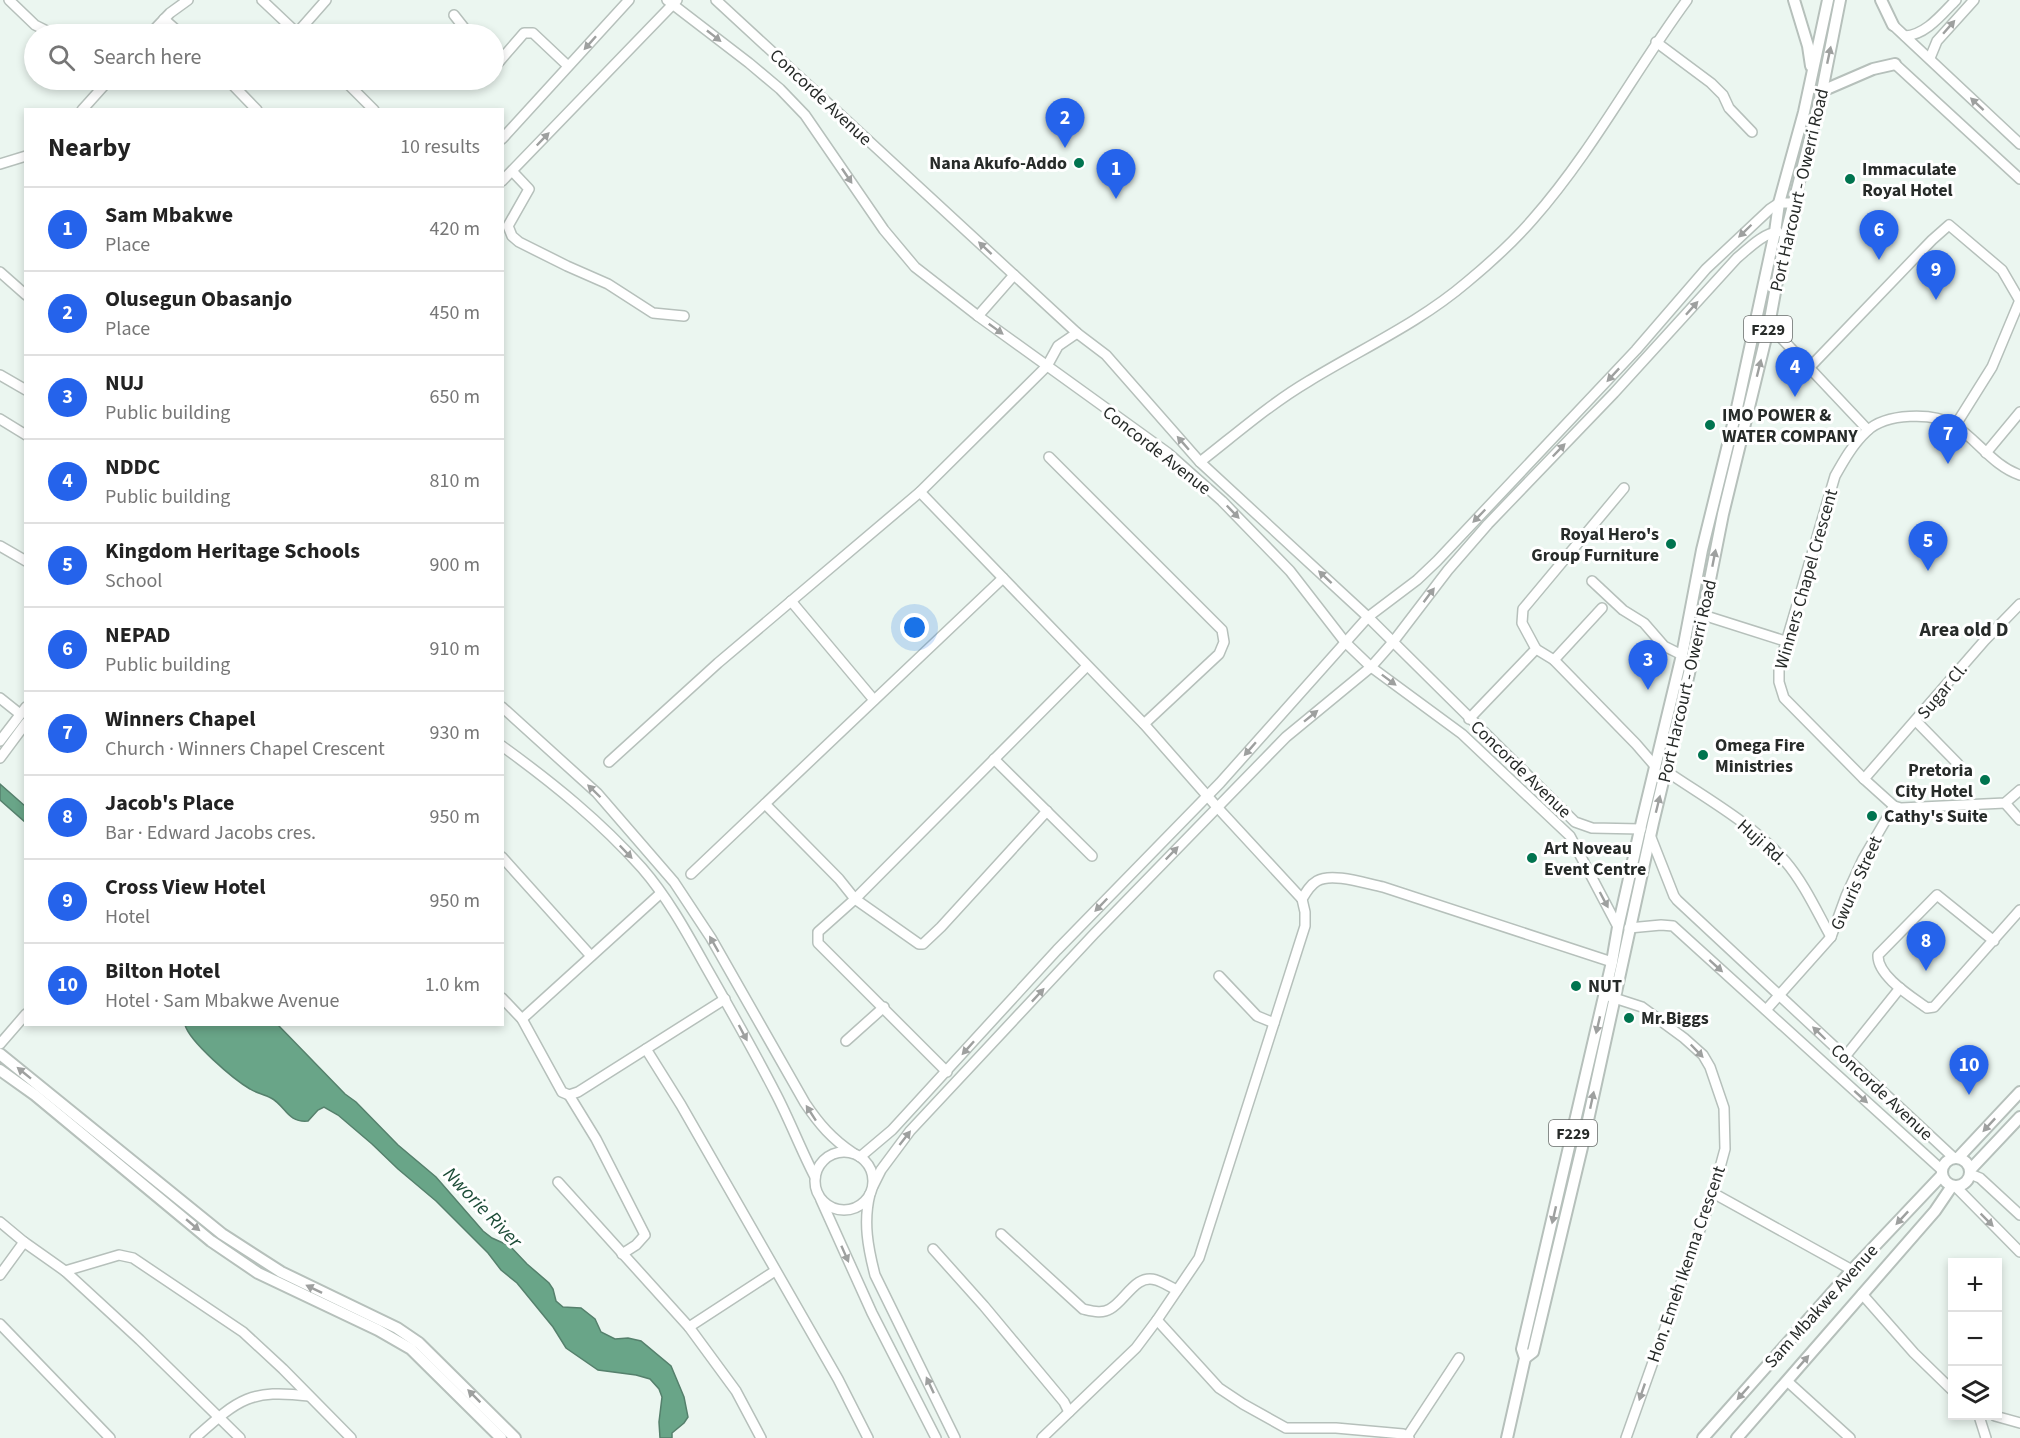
<!DOCTYPE html>
<html lang="en">
<head>
<meta charset="utf-8">
<style>
	:root { --surface:#fff; --page:#f6f6f6; --text:#222; --muted:#767676; --line:#e0e0e0; --accent:#2563eb }
	body { margin:0; font-family:"Source Sans 3",sans-serif; background:var(--page); color:var(--text) }
	.controls { position:absolute; right:18px; bottom:18px; display:grid; overflow:hidden; border-radius:0px; box-shadow:0 3px 9px #0003 }
	.controls button { width:54px; height:54px; display:grid; place-items:center; padding:0; border:0; border-bottom:2px solid var(--line); background:var(--surface); color:var(--text); font:30px sans-serif }
	.you { position:absolute; left:915px; top:628px; width:21px; height:21px; margin:-15px; border:4px solid #fff; border-radius:50%; background:#1a73e8; box-shadow:0 0 0 9px #1a73e833 }
	.badge { display:grid; place-items:center; width:39px; height:39px; border-radius:50%; background:var(--accent); color:#fff; font-size:20px; font-weight:700 }
	.pin { position:absolute; translate:-50% -50px; filter:drop-shadow(0 2px 3px #0008) }
	.pin::after { content:''; position:absolute; top:32px; width:21px; height:18px; background:inherit; clip-path:polygon(0 0,100% 0,50% 100%) }
	.list { margin:0; padding:0; list-style:none }
	h2 { display:flex; justify-content:space-between; align-items:center; height:78px; margin:0; padding:0 24px; font-size:26px }
	h2 small { font-size:20px; font-weight:400; color:var(--muted) }
	.list li { display:grid; grid-template-columns:39px 1fr auto; gap:18px; align-items:center; box-sizing:border-box; height:84px; padding:0 24px; border-top:2px solid var(--line) }
	.list b { display:block; font-size:22px; white-space:nowrap }
	.list p { margin:0; font-size:20px; white-space:nowrap; color:var(--muted) }
	.list em { font-size:20px; font-style:normal; color:var(--muted) }
	.icon { flex:none; width:33px; height:33px; fill:none; stroke:currentColor; stroke-width:2; stroke-linecap:round; stroke-linejoin:round }
	.map { position:relative; flex:none; width:2020px; height:1438px; overflow:hidden }
	.search { position:absolute; background:var(--surface); box-shadow:0 3px 9px #0003; left:24px; top:24px; width:480px; height:66px; display:flex; align-items:center; gap:15px; box-sizing:border-box; padding:0 21px; border-radius:33px; color:var(--muted); font-size:22px }
	.panel { position:absolute; background:var(--surface); box-shadow:0 3px 9px #0003; left:24px; top:108px; width:480px; height:918px; border-radius:0px }
	.map>svg:first-child { display:block }
	.water { fill:#69a588; stroke:#55806c; stroke-width:1.5 }
	.lines { fill:none; stroke-linecap:round; stroke-linejoin:round }
	.minor-casing { stroke:#b6c0bb; stroke-width:12 }
	.major-casing { stroke:#b6c0bb; stroke-width:14 }
	.minor { stroke:#fff; stroke-width:9 }
	.major { stroke:#fff; stroke-width:10 }
	.oneway { fill:#9ea09f }
	.poi-dot { fill:#00744f; stroke:#fff; stroke-width:2 }
	.labels { text-anchor:middle; stroke-width:6; stroke-linejoin:round; paint-order:stroke }
	.shield { fill:#fff; stroke:#686b69; stroke-width:1.5 }
	.shield-label { font-size:16px; font-weight:bold; fill:#272b29 }
	.street-label { font-size:18px; fill:#272b29; stroke:#fff }
	.poi-label { font-size:18px; font-weight:bold; fill:#272b29; stroke:#fff; text-anchor:start }
	.neighbourhood-label { font-size:20px; font-weight:bold; fill:#272b29; stroke:#fff }
	.water-label { font-size:20px; font-style:italic; fill:#1c4c37; stroke:#fff }
</style>
</head>
<body>
<div class="map">
<svg width="2020" height="1438" viewBox="0 0 2020 1438">
	<rect width="100%" height="100%" fill="#ebf6f0"/>
	<g class="water">
		<path d="M 0,784 L 25,806 L 25,822 L 0,800 Z"/>
		<path d="M 185,1025 L 278,1025 L 345,1094 L 356,1102 L 398,1145 L 436,1177 L 483,1231 L 492,1238 L 510,1246 L 527,1264 L 549,1283 L 553,1289 L 556,1301 L 563,1307 L 581,1308 L 595,1319 L 601,1332 L 615,1339 L 628,1338 L 641,1341 L 671,1366 L 684,1397 L 688,1417 L 684,1423 L 672,1433 L 672,1438 L 660,1438 L 659,1422 L 662,1397 L 659,1389 L 650,1379 L 636,1375 L 598,1370 L 566,1348 L 553,1327 L 517,1283 L 501,1270 L 488,1253 L 436,1201 L 398,1169 L 372,1144 L 338,1115 L 324,1107 L 318,1110 L 308,1121 C 287,1123 286,1106 271,1098 C 264,1094 256,1093 250,1089 C 233,1079 190,1042 185,1025 Z"/>
	</g>
	<g class="lines">
		<defs>
			<g id="minor">
				<path d="M 9,0 L 35,25 L 53,34"/>
				<path d="M 262,0 L 298,34"/>
				<path d="M 667,0 L 749,63 L 780,89 L 805,115 L 884,230 L 915,267 L 978,316 L 1168,453 L 1222,501 L 1290,571 L 1345,642 L 1371,667 L 1462,734 L 1570,836 L 1618,927"/>
				<path d="M 716,0 L 1077,333 L 1106,355 L 1200,462 L 1368,617 L 1575,822 L 1592,828 L 1641,829"/>
				<path d="M 454,15 L 469,34"/>
				<path d="M 164,19 L 181,34"/>
				<path d="M 1893,25 L 2020,144"/>
				<path d="M 297,33 L 326,0"/>
				<path d="M 150,34 L 170,13 L 188,0"/>
				<path d="M 1905,36 C 1926,35 1942,14 1956,0"/>
				<path d="M 1656,42 L 1711,83 L 1723,95 L 1729,108 L 1752,132"/>
				<path d="M 1930,58 L 1937,41 L 1974,0"/>
				<path d="M 494,63 L 498,63 L 524,33 L 533,33 L 568,66"/>
				<path d="M 1895,64 L 2020,179"/>
				<path d="M 228,80 L 257,110"/>
				<path d="M 344,80 L 374,110"/>
				<path d="M 82,110 L 109,80"/>
				<path d="M 502,139 L 629,0"/>
				<path d="M 0,164 L 26,156"/>
				<path d="M 512,171 L 529,189 L 508,226 L 512,236 L 519,242 L 567,266 L 608,284 L 653,313 L 684,316"/>
				<path d="M 502,181 L 677,0"/>
				<path d="M 0,272 L 26,295"/>
				<path d="M 978,316 L 1014,275"/>
				<path d="M 1769,325 L 1868,430"/>
				<path d="M 1809,368 L 1932,240 L 1949,225 L 2002,270 L 2020,301"/>
				<path d="M 0,375 L 26,390"/>
				<path d="M 0,419 L 26,435"/>
				<path d="M 1955,426 L 1992,367 L 2020,300"/>
				<path d="M 1986,453 L 2020,412"/>
				<path d="M 1049,457 L 1222,630 L 1224,642 L 1219,654 L 1144,724"/>
				<path d="M 1200,462 C 1236,434 1270,404 1309,381 C 1363,348 1419,323 1467,282 C 1490,263 1513,242 1533,219 C 1592,152 1634,72 1687,0"/>
				<path d="M 2020,475 C 1993,466 1978,440 1954,425 C 1933,412 1886,413 1867,431 C 1853,444 1844,460 1835,476 L 1779,666 L 1779,682 L 1784,698 L 1864,779 L 1894,806 L 1901,808 L 2005,803 L 2020,790"/>
				<path d="M 920,492 L 1144,724 L 1217,807 L 1302,899"/>
				<path d="M 0,546 L 26,561"/>
				<path d="M 1592,581 L 1623,610 L 1644,623 L 1664,646 L 1682,655"/>
				<path d="M 791,601 L 874,700"/>
				<path d="M 1703,615 L 1785,641"/>
				<path d="M 1536,649 L 1554,660 L 1636,744 L 1655,766"/>
				<path d="M 1554,660 L 1602,608"/>
				<path d="M 0,698 L 20,714"/>
				<path d="M 502,707 L 597,793 L 674,882 L 711,938 L 805,1103 C 819,1124 832,1139 853,1153"/>
				<path d="M 1469,719 L 1536,649 L 1522,623 L 1523,609 L 1624,488"/>
				<path d="M 1916,721 L 1958,764"/>
				<path d="M 0,741 L 26,707"/>
				<path d="M 502,746 C 553,783 600,821 642,868 C 668,898 687,933 706,967 C 730,1009 754,1051 776,1094 C 790,1121 801,1150 815,1177"/>
				<path d="M 0,758 L 26,723"/>
				<path d="M 994,759 L 1092,856"/>
				<path d="M 609,762 L 718,663 L 920,492 L 1047,366 L 1058,346 L 1077,333"/>
				<path d="M 1666,771 C 1707,799 1753,824 1785,861 C 1804,883 1817,912 1831,937"/>
				<path d="M 1864,779 L 1985,640 L 2020,604"/>
				<path d="M 2005,803 L 2020,820"/>
				<path d="M 765,804 L 839,879 L 855,899 L 919,944 L 923,944 L 941,927 L 1047,811"/>
				<path d="M 1650,835 L 1674,896 L 1677,900 L 1954,1158"/>
				<path d="M 502,857 L 591,956"/>
				<path d="M 691,874 L 1003,578"/>
				<path d="M 1629,928 L 1661,925 L 1673,926 L 1942,1170"/>
				<path d="M 1994,941 L 1937,895 L 1878,955 C 1877,976 1912,997 1927,1008 L 1934,1007 L 2020,910"/>
				<path d="M 1219,976 L 1257,1016 L 1274,1023"/>
				<path d="M 1605,995 L 1642,1007 L 1684,1038 L 1703,1055 L 1710,1067 L 1724,1108 L 1725,1149 L 1713,1193 L 1626,1438"/>
				<path d="M 502,998 L 522,1019 L 562,1092 L 569,1095 L 578,1092 L 725,999"/>
				<path d="M 1766,1010 L 1831,937 L 1846,896 L 1863,859 L 1894,806"/>
				<path d="M 522,1019 L 661,893"/>
				<path d="M 846,1041 L 884,1007"/>
				<path d="M 0,1044 L 26,1014"/>
				<path d="M 646,1049 L 681,1105 L 838,1379 L 868,1438"/>
				<path d="M 1844,1058 L 1900,988"/>
				<path d="M 947,1072 L 818,943 L 818,932 L 855,899 L 1087,666"/>
				<path d="M 569,1095 L 596,1139 L 645,1235 L 636,1245 L 622,1254"/>
				<circle cx="844" cy="1181" r="29"/>
				<path d="M 860,1157 L 892,1130 L 1057,950 L 1220,783 L 1368,617 L 1417,580 L 1437,561 L 1636,350 L 1706,269 L 1770,209 L 1779,203 L 1793,203"/>
				<path d="M 1970,1174 L 1980,1178 L 2020,1215"/>
				<path d="M 558,1182 L 689,1327"/>
				<path d="M 873,1186 L 881,1170 L 910,1131 L 1094,934 L 1286,737 L 1371,667 L 1393,642 L 1448,570 L 1488,524 L 1614,393 L 1737,258 C 1748,249 1763,233 1778,232"/>
				<path d="M 1955,1186 L 2020,1252"/>
				<path d="M 1713,1193 L 1852,1270"/>
				<path d="M 870,1194 C 863,1222 868,1248 875,1275 L 955,1438"/>
				<path d="M 821,1200 L 872,1313 L 936,1438"/>
				<path d="M 0,1222 L 24,1242 L 0,1275"/>
				<path d="M 1001,1234 L 1083,1309 C 1092,1311 1102,1314 1110,1309 C 1125,1301 1136,1273 1156,1280 C 1163,1282 1170,1287 1177,1290"/>
				<path d="M 24,1242 L 65,1271 L 119,1255 L 133,1258 L 243,1332 L 283,1369 L 351,1438"/>
				<path d="M 933,1249 L 984,1306 L 1064,1402 L 1069,1412"/>
				<path d="M 65,1271 L 140,1340 L 240,1438"/>
				<path d="M 1862,1294 L 1914,1353 L 1952,1390"/>
				<path d="M 1157,1320 L 1219,1388 L 1243,1404 L 1286,1428 L 1336,1428 L 1403,1434 L 1409,1438"/>
				<path d="M 0,1324 L 110,1438"/>
				<path d="M 1787,1381 L 1850,1438"/>
				<path d="M 1979,1416 L 1986,1438"/>
				<path d="M 1995,1416 L 2020,1423"/>
				<path d="M 1407,1437 L 1459,1358"/>
				<path d="M 195,1438 C 239,1399 249,1389 309,1396"/>
				<path d="M 761,1438 L 736,1391 L 689,1327 L 775,1271"/>
				<path d="M 1042,1438 L 1136,1348 L 1157,1320 L 1199,1258 L 1305,926 L 1305,912 L 1302,899 C 1306,892 1310,885 1317,881 C 1332,872 1367,884 1383,887 L 1612,962"/>
			</g>
			<g id="major">
				<path d="M 1794,0 L 1808,46 L 1811,66"/>
				<path d="M 1881,0 L 1893,25"/>
				<path d="M 1822,91 L 1873,69 L 1895,64"/>
				<path d="M 0,1054 L 222,1234 L 281,1272 L 397,1328 L 419,1343 L 515,1438"/>
				<path d="M 0,1070 L 35,1095 L 211,1241 L 258,1273 L 378,1330 L 411,1349 L 501,1438"/>
				<path d="M 1958,1158 L 2020,1092"/>
				<circle cx="1956" cy="1172" r="14"/>
				<path d="M 1970,1170 L 2020,1117"/>
				<path d="M 1525,1358 L 1533,1352 L 1583,1143 L 1653,823 L 1703,615 L 1723,514 L 1769,325 L 1785,237 L 1822,91 L 1840,0"/>
				<path d="M 1507,1438 L 1525,1358 L 1522,1349 L 1612,962 L 1618,927 L 1642,821 L 1682,655 L 1702,550 L 1737,408 L 1775,232 L 1779,203 L 1804,112 L 1828,0"/>
				<path d="M 1703,1438 L 1852,1270 L 1942,1175"/>
				<path d="M 1737,1438 L 1935,1211 L 1952,1186"/>
			</g>
		</defs>
		<use href="#minor" class="minor-casing"/>
		<use href="#major" class="major-casing"/>
		<use href="#minor" class="minor"/>
		<use href="#major" class="major"/>
	</g>
	<defs><path id="oneway-solid" d="M-6-.8H1V-3.2L6.5 0L1 3.2V.8H-6Z" transform="scale(1.5)"/></defs>
	<g class="oneway">
		<use href="#oneway-solid" transform="translate(1949 27) rotate(-49)"/>
		<use href="#oneway-solid" transform="translate(714 36) rotate(38)"/>
		<use href="#oneway-solid" transform="translate(590 43) rotate(132)"/>
		<use href="#oneway-solid" transform="translate(1829 55) rotate(-78)"/>
		<use href="#oneway-solid" transform="translate(1977 104) rotate(-137)"/>
		<use href="#oneway-solid" transform="translate(543 139) rotate(-46)"/>
		<use href="#oneway-solid" transform="translate(847 176) rotate(56)"/>
		<use href="#oneway-solid" transform="translate(1745 231) rotate(136)"/>
		<use href="#oneway-solid" transform="translate(985 248) rotate(-137)"/>
		<use href="#oneway-solid" transform="translate(1692 308) rotate(-48)"/>
		<use href="#oneway-solid" transform="translate(996 329) rotate(36)"/>
		<use href="#oneway-solid" transform="translate(1759 368) rotate(-76)"/>
		<use href="#oneway-solid" transform="translate(1613 375) rotate(133)"/>
		<use href="#oneway-solid" transform="translate(1183 443) rotate(-131)"/>
		<use href="#oneway-solid" transform="translate(1559 450) rotate(-46)"/>
		<use href="#oneway-solid" transform="translate(1233 512) rotate(46)"/>
		<use href="#oneway-solid" transform="translate(1479 516) rotate(134)"/>
		<use href="#oneway-solid" transform="translate(1714 558) rotate(-79)"/>
		<use href="#oneway-solid" transform="translate(1325 577) rotate(-137)"/>
		<use href="#oneway-solid" transform="translate(1429 595) rotate(-53)"/>
		<use href="#oneway-solid" transform="translate(1389 680) rotate(37)"/>
		<use href="#oneway-solid" transform="translate(1311 716) rotate(-39)"/>
		<use href="#oneway-solid" transform="translate(1250 749) rotate(131)"/>
		<use href="#oneway-solid" transform="translate(594 791) rotate(-136)"/>
		<use href="#oneway-solid" transform="translate(1658 804) rotate(-76)"/>
		<use href="#oneway-solid" transform="translate(626 852) rotate(46)"/>
		<use href="#oneway-solid" transform="translate(1172 853) rotate(-46)"/>
		<use href="#oneway-solid" transform="translate(1604 900) rotate(62)"/>
		<use href="#oneway-solid" transform="translate(1101 905) rotate(134)"/>
		<use href="#oneway-solid" transform="translate(714 944) rotate(-120)"/>
		<use href="#oneway-solid" transform="translate(1716 966) rotate(42)"/>
		<use href="#oneway-solid" transform="translate(1038 995) rotate(-47)"/>
		<use href="#oneway-solid" transform="translate(1598 1025) rotate(103)"/>
		<use href="#oneway-solid" transform="translate(743 1033) rotate(62)"/>
		<use href="#oneway-solid" transform="translate(1819 1033) rotate(-136)"/>
		<use href="#oneway-solid" transform="translate(968 1048) rotate(132)"/>
		<use href="#oneway-solid" transform="translate(1697 1051) rotate(46)"/>
		<use href="#oneway-solid" transform="translate(24 1073) rotate(-141)"/>
		<use href="#oneway-solid" transform="translate(1861 1097) rotate(42)"/>
		<use href="#oneway-solid" transform="translate(1592 1100) rotate(-78)"/>
		<use href="#oneway-solid" transform="translate(811 1113) rotate(-123)"/>
		<use href="#oneway-solid" transform="translate(1989 1125) rotate(133)"/>
		<use href="#oneway-solid" transform="translate(905 1138) rotate(-52)"/>
		<use href="#oneway-solid" transform="translate(1554 1215) rotate(103)"/>
		<use href="#oneway-solid" transform="translate(1902 1218) rotate(133)"/>
		<use href="#oneway-solid" transform="translate(1987 1220) rotate(45)"/>
		<use href="#oneway-solid" transform="translate(193 1225) rotate(40)"/>
		<use href="#oneway-solid" transform="translate(845 1254) rotate(66)"/>
		<use href="#oneway-solid" transform="translate(314 1289) rotate(-154)"/>
		<use href="#oneway-solid" transform="translate(1803 1362) rotate(-49)"/>
		<use href="#oneway-solid" transform="translate(930 1385) rotate(-115)"/>
		<use href="#oneway-solid" transform="translate(1642 1392) rotate(109)"/>
		<use href="#oneway-solid" transform="translate(1743 1393) rotate(132)"/>
		<use href="#oneway-solid" transform="translate(474 1396) rotate(-135)"/>
	</g>
	<g class="poi-dot">
		<circle cx="1079" cy="163" r="6"/>
		<circle cx="1850" cy="179" r="6"/>
		<circle cx="1710" cy="425" r="6"/>
		<circle cx="1671" cy="544" r="6"/>
		<circle cx="1703" cy="755" r="6"/>
		<circle cx="1985" cy="780" r="6"/>
		<circle cx="1872" cy="816" r="6"/>
		<circle cx="1532" cy="858" r="6"/>
		<circle cx="1576" cy="986" r="6"/>
		<circle cx="1629" cy="1018" r="6"/>
	</g>
	<g class="labels">
		<g class="shield">
			<rect x="1744" y="316" width="48" height="26" rx="4.5"/>
			<rect x="1549" y="1120" width="48" height="26" rx="4.5"/>
		</g>
		<g class="shield-label">
			<text x="1768" y="335">F229</text>
			<text x="1573" y="1139">F229</text>
		</g>
		<g class="street-label">
			<text transform="translate(821 97) rotate(43)" y="6">Concorde Avenue</text>
			<text transform="translate(1799 190) rotate(-77)" y="6">Port Harcourt - Owerri Road</text>
			<text transform="translate(1157 450) rotate(38)" y="6">Concorde Avenue</text>
			<text transform="translate(1806 579) rotate(-74)" y="6">Winners Chapel Crescent</text>
			<text transform="translate(1687 681) rotate(-77)" y="6">Port Harcourt - Owerri Road</text>
			<text transform="translate(1942 691) rotate(-50)" y="6">Sugar Cl.</text>
			<text transform="translate(1521 769) rotate(44)" y="6">Concorde Avenue</text>
			<text transform="translate(1762 842) rotate(42)" y="6">Huji Rd.</text>
			<text transform="translate(1856 883) rotate(-66)" y="6">Gwuris Street</text>
			<text transform="translate(1882 1092) rotate(43)" y="6">Concorde Avenue</text>
			<text transform="translate(1686 1264) rotate(-71)" y="6">Hon. Emeh Ikenna Crescent</text>
			<text transform="translate(1821 1306) rotate(-48)" y="6">Sam Mbakwe Avenue</text>
		</g>
		<g class="poi-label">
			<text x="1067" y="169" text-anchor="end">Nana Akufo-Addo</text>
			<text x="1862" y="175">Immaculate<tspan x="1862" dy="21">Royal Hotel</tspan></text>
			<text x="1722" y="421">IMO POWER &amp;<tspan x="1722" dy="21">WATER COMPANY</tspan></text>
			<text x="1659" y="540" text-anchor="end">Royal Hero's<tspan x="1659" dy="21">Group Furniture</tspan></text>
			<text x="1715" y="751">Omega Fire<tspan x="1715" dy="21">Ministries</tspan></text>
			<text x="1973" y="776" text-anchor="end">Pretoria<tspan x="1973" dy="21">City Hotel</tspan></text>
			<text x="1884" y="822">Cathy's Suite</text>
			<text x="1544" y="854">Art Noveau<tspan x="1544" dy="21">Event Centre</tspan></text>
			<text x="1588" y="992">NUT</text>
			<text x="1641" y="1024">Mr.Biggs</text>
		</g>
		<g class="neighbourhood-label">
			<text x="1964" y="636">Area old D</text>
		</g>
		<g class="water-label">
			<text transform="translate(483 1207) rotate(46)" y="7">Nworie River</text>
		</g>
	</g>
</svg>
<div class="controls">
<button>+</button>
<button>−</button>
<button><svg class="icon" aria-label="layers" viewBox="0 0 24 24"><path d="M12 4l9 5-9 5-9-5zM3 14l9 5 9-5"/></svg></button>
</div>
<div class="you"></div>
<div class="pin badge" style="left:1116px;top:199px">1</div>
<div class="pin badge" style="left:1065px;top:148px">2</div>
<div class="pin badge" style="left:1648px;top:690px">3</div>
<div class="pin badge" style="left:1795px;top:397px">4</div>
<div class="pin badge" style="left:1928px;top:571px">5</div>
<div class="pin badge" style="left:1879px;top:260px">6</div>
<div class="pin badge" style="left:1948px;top:464px">7</div>
<div class="pin badge" style="left:1926px;top:971px">8</div>
<div class="pin badge" style="left:1936px;top:300px">9</div>
<div class="pin badge" style="left:1969px;top:1095px">10</div>
<div class="search"><svg class="icon" aria-label="search" viewBox="0 0 24 24"><circle cx="10" cy="10" r="6"/><path d="M15 15l6 6"/></svg>Search here</div>
<section class="panel">
<h2>Nearby<small>10 results</small></h2>
<ul class="list">
<li><span class="badge">1</span><div><b>Sam Mbakwe</b><p>Place</p></div><em>420 m</em></li>
<li><span class="badge">2</span><div><b>Olusegun Obasanjo</b><p>Place</p></div><em>450 m</em></li>
<li><span class="badge">3</span><div><b>NUJ</b><p>Public building</p></div><em>650 m</em></li>
<li><span class="badge">4</span><div><b>NDDC</b><p>Public building</p></div><em>810 m</em></li>
<li><span class="badge">5</span><div><b>Kingdom Heritage Schools</b><p>School</p></div><em>900 m</em></li>
<li><span class="badge">6</span><div><b>NEPAD</b><p>Public building</p></div><em>910 m</em></li>
<li><span class="badge">7</span><div><b>Winners Chapel</b><p>Church · Winners Chapel Crescent</p></div><em>930 m</em></li>
<li><span class="badge">8</span><div><b>Jacob's Place</b><p>Bar · Edward Jacobs cres.</p></div><em>950 m</em></li>
<li><span class="badge">9</span><div><b>Cross View Hotel</b><p>Hotel</p></div><em>950 m</em></li>
<li><span class="badge">10</span><div><b>Bilton Hotel</b><p>Hotel · Sam Mbakwe Avenue</p></div><em>1.0 km</em></li>
</ul>
</section>
</div>
</body>
</html>
